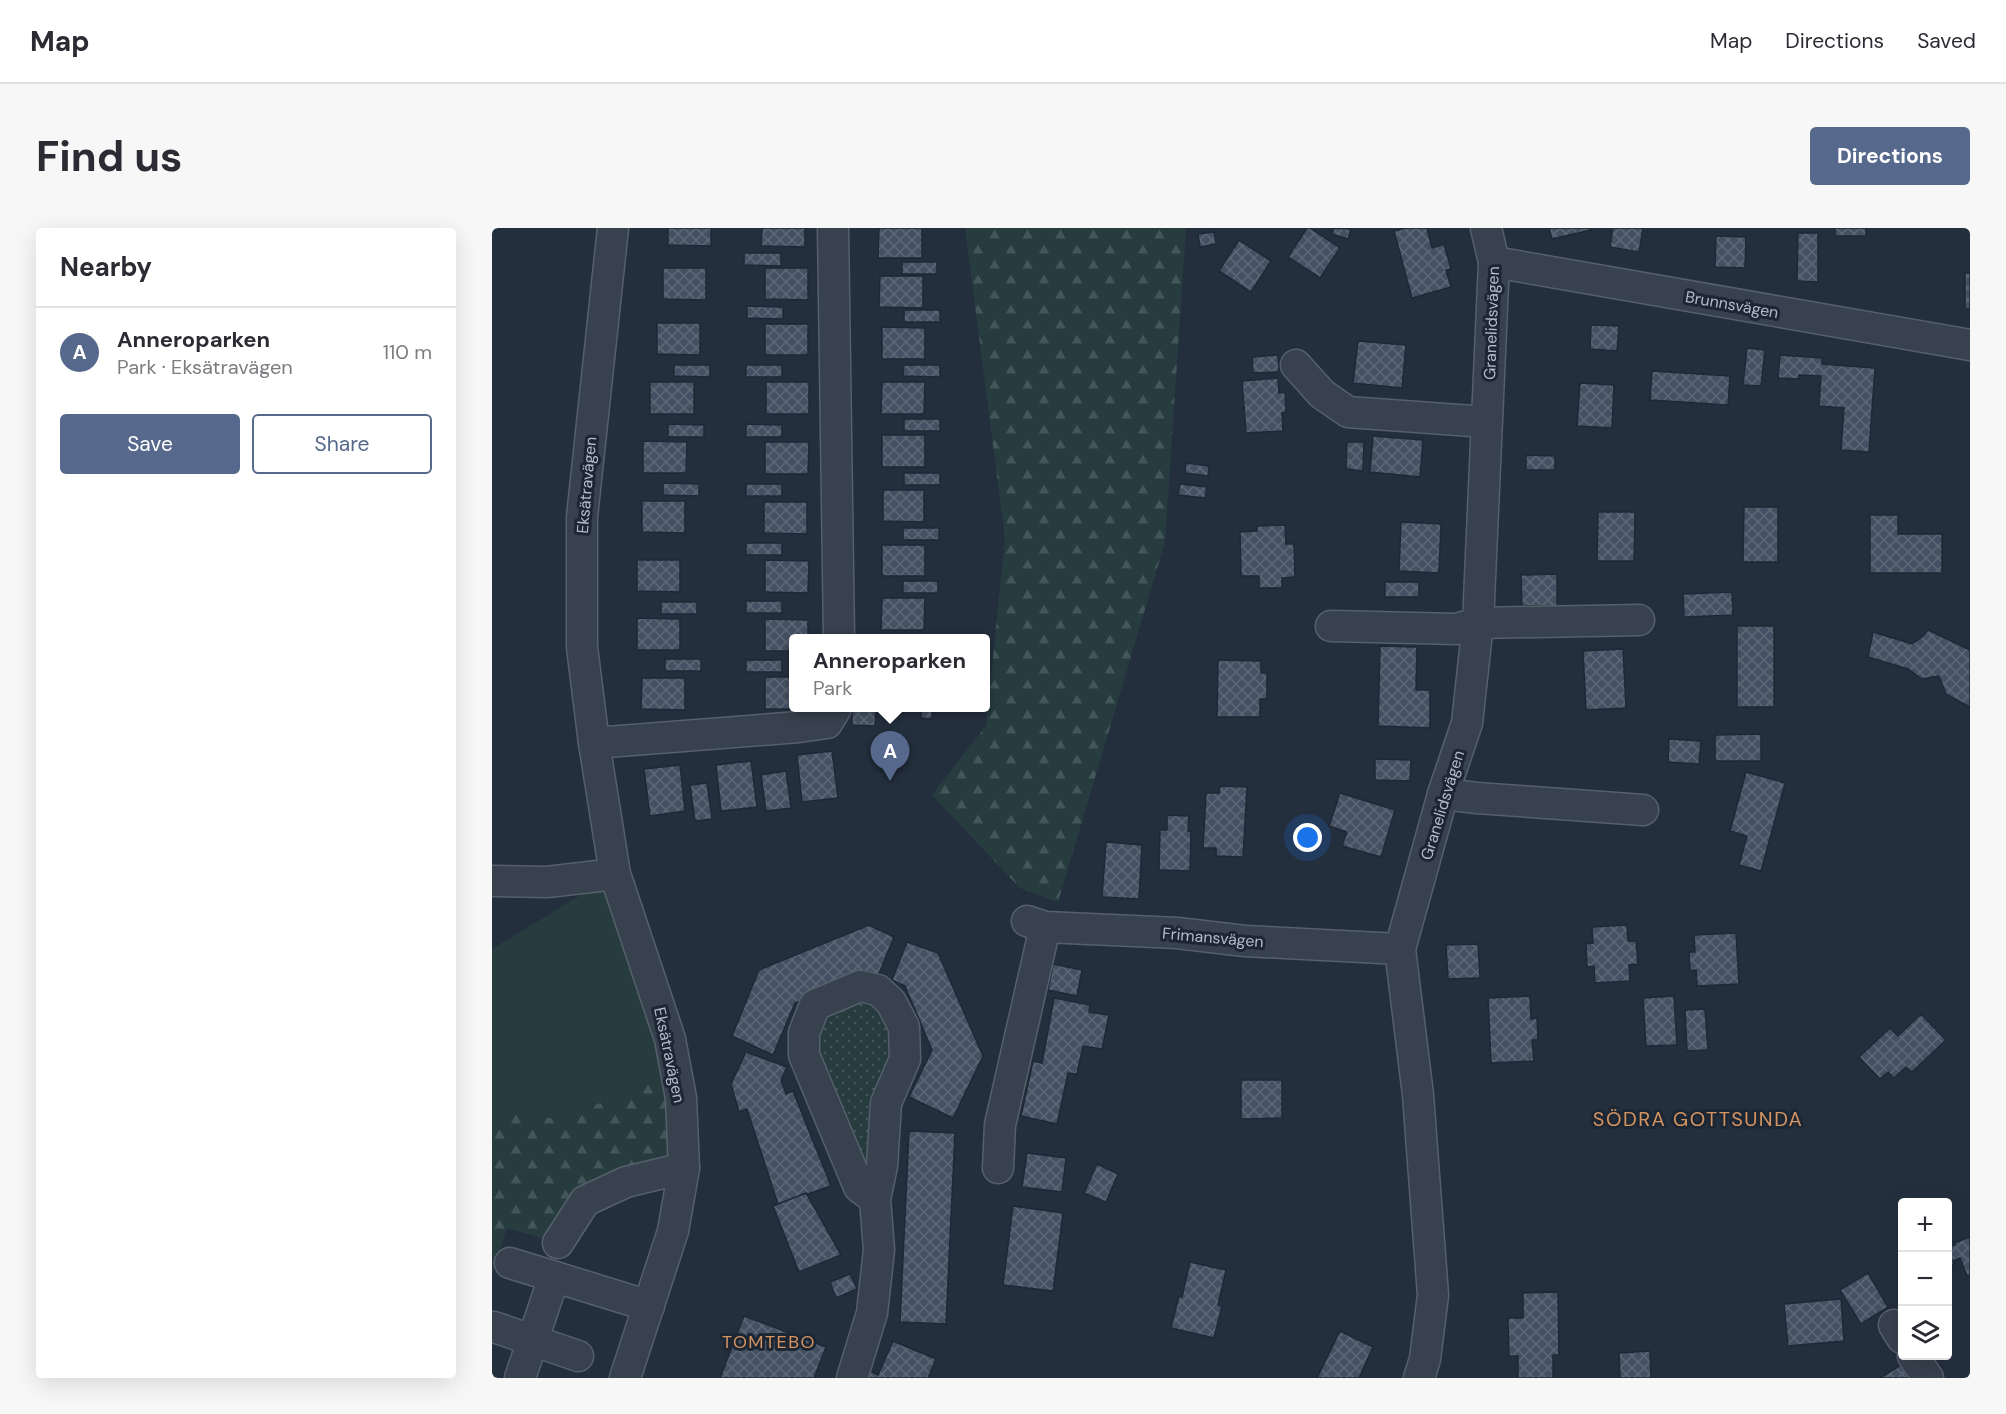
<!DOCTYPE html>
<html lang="en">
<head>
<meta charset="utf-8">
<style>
	:root { --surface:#fff; --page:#f7f7f7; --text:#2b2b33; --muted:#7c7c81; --line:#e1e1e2; --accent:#56698c }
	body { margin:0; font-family:"DM Sans",sans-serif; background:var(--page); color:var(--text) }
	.controls { position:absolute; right:18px; bottom:18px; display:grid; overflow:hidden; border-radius:6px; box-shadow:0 6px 24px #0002 }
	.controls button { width:54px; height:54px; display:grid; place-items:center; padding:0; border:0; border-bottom:2px solid var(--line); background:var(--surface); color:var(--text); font:30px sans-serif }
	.you { position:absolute; left:816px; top:610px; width:21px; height:21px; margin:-15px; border:4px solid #fff; border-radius:50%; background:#1a73e8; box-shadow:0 0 0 9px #1a73e833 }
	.badge { display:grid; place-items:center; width:39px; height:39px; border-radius:50%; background:var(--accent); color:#fff; font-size:20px; font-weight:700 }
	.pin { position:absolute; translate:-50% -50px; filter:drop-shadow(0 2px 3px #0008) }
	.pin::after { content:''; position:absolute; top:32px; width:21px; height:18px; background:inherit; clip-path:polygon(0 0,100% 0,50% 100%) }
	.popup { position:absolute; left:297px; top:406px; width:201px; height:78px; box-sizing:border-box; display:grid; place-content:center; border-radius:6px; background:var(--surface); filter:drop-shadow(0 2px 4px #0005); font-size:20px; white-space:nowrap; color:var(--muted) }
	.popup b { font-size:22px; color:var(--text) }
	.popup::after { content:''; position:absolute; left:50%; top:100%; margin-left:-12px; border:12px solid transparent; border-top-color:var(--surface) }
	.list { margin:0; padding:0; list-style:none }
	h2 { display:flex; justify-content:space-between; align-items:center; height:78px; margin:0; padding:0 24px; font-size:26px }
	h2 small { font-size:20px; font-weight:400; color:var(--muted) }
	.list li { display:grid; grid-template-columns:39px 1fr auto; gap:18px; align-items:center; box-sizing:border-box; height:90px; padding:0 24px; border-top:2px solid var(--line) }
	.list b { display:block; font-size:22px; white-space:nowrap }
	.list p { margin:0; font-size:20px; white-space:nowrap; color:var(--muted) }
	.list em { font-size:20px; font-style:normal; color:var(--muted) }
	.actions { display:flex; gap:12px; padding:18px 24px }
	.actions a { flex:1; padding:14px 0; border:2px solid var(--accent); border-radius:6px; text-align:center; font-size:21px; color:var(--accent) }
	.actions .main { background:var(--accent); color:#fff }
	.icon { flex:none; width:33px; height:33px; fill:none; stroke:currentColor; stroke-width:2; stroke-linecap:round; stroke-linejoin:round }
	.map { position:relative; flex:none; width:1478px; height:1150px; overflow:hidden; border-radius:6px }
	header { display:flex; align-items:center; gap:36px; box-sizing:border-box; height:84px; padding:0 30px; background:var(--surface); border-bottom:2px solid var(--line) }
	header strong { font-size:28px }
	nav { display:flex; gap:33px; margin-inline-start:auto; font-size:21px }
	.intro { display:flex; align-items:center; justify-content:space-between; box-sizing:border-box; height:144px; padding:0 36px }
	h1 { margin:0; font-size:42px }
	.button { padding:15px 27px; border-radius:6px; background:var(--accent); color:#fff; font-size:21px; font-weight:700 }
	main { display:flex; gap:36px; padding:0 36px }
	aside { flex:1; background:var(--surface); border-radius:6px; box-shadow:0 6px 24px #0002 }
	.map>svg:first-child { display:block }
	.grass { fill:#263c3f }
	.forest { fill:url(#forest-firs) }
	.park { fill:url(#park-dots) }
	.building { fill:url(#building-cross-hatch); stroke:#1f2835; stroke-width:1.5 }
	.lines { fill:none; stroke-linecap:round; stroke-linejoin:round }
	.minor-casing { stroke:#565f6c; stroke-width:33 }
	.minor { stroke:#38414e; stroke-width:30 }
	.labels { text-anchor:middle; stroke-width:6; stroke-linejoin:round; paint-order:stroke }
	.street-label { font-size:16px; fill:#b4bcc9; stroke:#1d2633 }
	.neighbourhood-label { font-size:18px; letter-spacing:1.5px; fill:#d59563; stroke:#1d2633 }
	.quarter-label { font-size:20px; letter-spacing:1.5px; fill:#d59563; stroke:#1d2633 }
</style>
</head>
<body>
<header>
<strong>Map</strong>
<nav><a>Map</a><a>Directions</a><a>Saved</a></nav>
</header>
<div class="intro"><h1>Find us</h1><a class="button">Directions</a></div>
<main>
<aside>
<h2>Nearby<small></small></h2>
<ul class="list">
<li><span class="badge">A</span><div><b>Anneroparken</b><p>Park · Eksätravägen</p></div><em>110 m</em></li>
</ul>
<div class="actions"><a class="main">Save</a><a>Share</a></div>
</aside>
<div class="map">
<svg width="1478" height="1150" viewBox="0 0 1478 1150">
	<defs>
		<pattern id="forest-firs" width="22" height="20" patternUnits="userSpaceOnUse" patternTransform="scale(1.5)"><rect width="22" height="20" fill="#263c3f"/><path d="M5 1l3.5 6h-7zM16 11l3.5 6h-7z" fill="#435659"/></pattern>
		<pattern id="park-dots" width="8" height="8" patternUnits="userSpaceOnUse" patternTransform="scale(1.5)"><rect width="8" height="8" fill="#263c3f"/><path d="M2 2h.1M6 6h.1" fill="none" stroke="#435659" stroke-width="1.8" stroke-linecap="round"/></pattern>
		<pattern id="building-cross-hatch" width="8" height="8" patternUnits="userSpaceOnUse" patternTransform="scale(1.5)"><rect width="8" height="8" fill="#455162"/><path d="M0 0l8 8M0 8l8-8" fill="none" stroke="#5d6877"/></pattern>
	</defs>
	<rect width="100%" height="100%" fill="#242f3e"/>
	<path class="grass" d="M 123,646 L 189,870 L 158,853 L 101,878 L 58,890 L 0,883 L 0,721 Z"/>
	<g class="forest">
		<path d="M 473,0 L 694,0 L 673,314 L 566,674 L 528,660 L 440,567 L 494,498 L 513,310 Z"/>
		<path d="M 158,853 L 189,870 L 192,940 L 134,954 L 66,1015 L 15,1000 L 0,1047 L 0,883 L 58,890 L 101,878 Z"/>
	</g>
	<path class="park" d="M 368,758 L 412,799 L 376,938 L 359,939 L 312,827 L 323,777 Z"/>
	<g class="building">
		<path d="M 176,0 L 219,0 L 219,18 L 176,17 Z"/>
		<path d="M 270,0 L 313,0 L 313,19 L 269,18 Z"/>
		<path d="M 387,0 L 430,0 L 430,30 L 386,30 Z"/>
		<path d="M 815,0 L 818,0 L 848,20 L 828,50 L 796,29 Z"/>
		<path d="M 842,0 L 859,1 L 856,11 L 840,6 Z"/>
		<path d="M 914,0 L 935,0 L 940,20 L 952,16 L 959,41 L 954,42 L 959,59 L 920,70 L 902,3 Z"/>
		<path d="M 1057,0 L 1098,0 L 1099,2 L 1060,11 Z"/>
		<path d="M 1121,0 L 1151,0 L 1147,24 L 1118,19 Z"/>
		<rect x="1343" y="0" width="31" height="8"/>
		<path d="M 722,4 L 724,16 L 708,19 L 706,6 Z"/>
		<path d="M 1306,5 L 1326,5 L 1326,54 L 1305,53 Z"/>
		<path d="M 1224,8 L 1254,9 L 1253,40 L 1223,39 Z"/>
		<path d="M 747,12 L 779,33 L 759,64 L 727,43 Z"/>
		<path d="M 252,25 L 289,25 L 289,38 L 252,37 Z"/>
		<rect x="410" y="34" width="35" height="12"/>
		<path d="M 171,40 L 214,40 L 214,72 L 171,71 Z"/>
		<path d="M 273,40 L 316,40 L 316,72 L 273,71 Z"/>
		<rect x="1473" y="45" width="5" height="36"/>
		<path d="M 388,48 L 431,48 L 431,80 L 387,79 Z"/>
		<path d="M 255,78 L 291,79 L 291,91 L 255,90 Z"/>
		<rect x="412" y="82" width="36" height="12"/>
		<path d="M 165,95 L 208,95 L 208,127 L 165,126 Z"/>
		<rect x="273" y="96" width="43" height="31"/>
		<path d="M 1099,97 L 1127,98 L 1125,123 L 1098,121 Z"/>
		<path d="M 390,99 L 433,100 L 433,131 L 390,131 Z"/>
		<path d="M 866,113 L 914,117 L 910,160 L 861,155 Z"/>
		<path d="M 1255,120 L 1273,122 L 1269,158 L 1251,157 Z"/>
		<path d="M 786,127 L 787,144 L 761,145 L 760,129 Z"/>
		<path d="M 1288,127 L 1330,130 L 1330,136 L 1383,140 L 1377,224 L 1349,222 L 1352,180 L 1327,178 L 1329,148 L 1307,147 L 1307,151 L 1286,150 Z"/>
		<path d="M 182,137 L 218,137 L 218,149 L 182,148 Z"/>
		<rect x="254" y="137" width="36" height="12"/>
		<path d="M 412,137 L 448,137 L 448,149 L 411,148 Z"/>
		<path d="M 1160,143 L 1238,148 L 1236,177 L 1158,172 Z"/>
		<path d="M 786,150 L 787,165 L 793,164 L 794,184 L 790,185 L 791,203 L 754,205 L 750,153 Z"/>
		<rect x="158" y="154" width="44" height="32"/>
		<rect x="274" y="154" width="43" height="32"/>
		<path d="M 390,154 L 433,154 L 432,186 L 389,186 Z"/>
		<path d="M 1088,155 L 1122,157 L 1120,200 L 1085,198 Z"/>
		<rect x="412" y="191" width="36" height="12"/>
		<path d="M 176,196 L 212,197 L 212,209 L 176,209 Z"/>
		<path d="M 254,196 L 290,197 L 290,209 L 254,209 Z"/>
		<rect x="390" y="207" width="43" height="32"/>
		<path d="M 881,208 L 931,212 L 928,249 L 878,244 Z"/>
		<path d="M 151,213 L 195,214 L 194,245 L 151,245 Z"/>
		<path d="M 273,214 L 317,214 L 316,246 L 273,246 Z"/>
		<path d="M 855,214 L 872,214 L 871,243 L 854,241 Z"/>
		<path d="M 1034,227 L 1063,228 L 1063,242 L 1034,242 Z"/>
		<path d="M 694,235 L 717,238 L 716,248 L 693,245 Z"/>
		<rect x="412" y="245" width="36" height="12"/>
		<path d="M 171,255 L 207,256 L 207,268 L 171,267 Z"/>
		<rect x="254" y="256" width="36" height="12"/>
		<path d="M 688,256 L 715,259 L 713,270 L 686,267 Z"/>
		<path d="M 391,262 L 432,262 L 432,294 L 391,293 Z"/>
		<path d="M 150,273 L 193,273 L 193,305 L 150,304 Z"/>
		<path d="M 272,274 L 315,274 L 315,306 L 272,305 Z"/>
		<path d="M 1252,279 L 1286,279 L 1286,334 L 1251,334 Z"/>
		<path d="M 1106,284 L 1143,284 L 1142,333 L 1105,333 Z"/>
		<path d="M 1378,287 L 1406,287 L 1406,306 L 1450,306 L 1450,345 L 1378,345 Z"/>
		<path d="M 909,294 L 949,296 L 947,345 L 907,343 Z"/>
		<path d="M 793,297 L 794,316 L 802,316 L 803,349 L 790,350 L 790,360 L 767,360 L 767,348 L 749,348 L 748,304 L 765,303 L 765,298 Z"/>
		<rect x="411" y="300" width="36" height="12"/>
		<rect x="254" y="315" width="36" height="12"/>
		<rect x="390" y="317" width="43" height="31"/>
		<path d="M 145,332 L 188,332 L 188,364 L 145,363 Z"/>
		<path d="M 273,332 L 317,333 L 316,365 L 273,364 Z"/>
		<path d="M 1065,346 L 1065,378 L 1030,378 L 1029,347 Z"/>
		<rect x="411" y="353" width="35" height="12"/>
		<rect x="893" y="354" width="34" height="15"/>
		<path d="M 1240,364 L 1241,387 L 1192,389 L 1191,366 Z"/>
		<path d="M 390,370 L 433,370 L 432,402 L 389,402 Z"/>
		<rect x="254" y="373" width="36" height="12"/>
		<rect x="169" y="374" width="36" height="12"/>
		<path d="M 145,390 L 188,391 L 188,422 L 145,422 Z"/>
		<path d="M 273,391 L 316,392 L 316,410 L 302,410 L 302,423 L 273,423 Z"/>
		<rect x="1245" y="398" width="37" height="81"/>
		<path d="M 1436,402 L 1478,422 L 1478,479 L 1454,466 L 1447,448 L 1430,451 L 1416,441 L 1376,429 L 1381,404 L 1420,416 L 1430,409 Z"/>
		<path d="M 888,418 L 925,419 L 924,462 L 938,462 L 938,500 L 886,498 Z"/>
		<path d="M 1131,421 L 1134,480 L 1094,482 L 1091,423 Z"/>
		<rect x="173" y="431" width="36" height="12"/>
		<rect x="254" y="432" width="36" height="12"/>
		<path d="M 726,432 L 769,433 L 769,445 L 775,445 L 775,471 L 768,471 L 768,489 L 725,489 Z"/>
		<path d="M 273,449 L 302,449 L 302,480 L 316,480 L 316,481 L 273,481 Z"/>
		<path d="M 150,450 L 193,450 L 193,482 L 149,481 Z"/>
		<path d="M 429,480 L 440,480 L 440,491 L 429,490 Z"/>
		<path d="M 360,482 L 384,482 L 383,498 L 360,497 Z"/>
		<path d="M 1269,506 L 1269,533 L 1223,533 L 1223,507 Z"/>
		<path d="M 1177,511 L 1209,513 L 1207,536 L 1176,534 Z"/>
		<path d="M 340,523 L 346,570 L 310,574 L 305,527 Z"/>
		<path d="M 883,531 L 919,532 L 918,553 L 883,552 Z"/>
		<path d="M 259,533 L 265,579 L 229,583 L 224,537 Z"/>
		<path d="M 188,537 L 193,583 L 158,588 L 152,541 Z"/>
		<path d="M 294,543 L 299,580 L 274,583 L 269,547 Z"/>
		<path d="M 1254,544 L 1293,555 L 1269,643 L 1247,637 L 1255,608 L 1238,603 Z"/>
		<path d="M 215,555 L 220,591 L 203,593 L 198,557 Z"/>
		<path d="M 728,558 L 755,559 L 751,629 L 724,628 L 724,620 L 711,620 L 714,565 L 727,565 Z"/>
		<path d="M 848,565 L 903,582 L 889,629 L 850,618 L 855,604 L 837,598 Z"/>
		<path d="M 675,587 L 697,588 L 696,603 L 699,603 L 698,643 L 667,642 L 668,602 L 675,602 Z"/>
		<path d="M 614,614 L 650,617 L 647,671 L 610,669 Z"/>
		<path d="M 377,697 L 402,709 L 386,748 L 376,744 L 303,775 L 281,827 L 240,808 L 267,742 Z"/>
		<path d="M 1135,697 L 1136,713 L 1144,713 L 1146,736 L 1137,737 L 1138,753 L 1103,755 L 1102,738 L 1095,739 L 1094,716 L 1101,715 L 1100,699 Z"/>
		<path d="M 1244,705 L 1247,756 L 1205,758 L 1204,742 L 1198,743 L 1197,724 L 1203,724 L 1202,707 Z"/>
		<path d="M 415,714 L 446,725 L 491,828 L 461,890 L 417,869 L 440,822 L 413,758 L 400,752 Z"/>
		<path d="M 986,716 L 988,750 L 956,751 L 954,717 Z"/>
		<path d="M 561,736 L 590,742 L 585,768 L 556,762 Z"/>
		<path d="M 1038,768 L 1039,791 L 1045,790 L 1046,812 L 1040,812 L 1042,833 L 999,835 L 996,770 Z"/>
		<path d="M 1182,768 L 1185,817 L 1154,818 L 1151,770 Z"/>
		<path d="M 562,770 L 598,777 L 597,784 L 617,787 L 610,821 L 591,818 L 585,846 L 576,845 L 565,896 L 529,888 L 541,833 L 550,835 Z"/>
		<path d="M 1213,781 L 1216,822 L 1195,823 L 1193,782 Z"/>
		<path d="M 1429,786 L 1454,812 L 1420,844 L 1414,839 L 1402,850 L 1396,844 L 1388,851 L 1367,829 L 1398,800 L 1406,808 Z"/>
		<path d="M 254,824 L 295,839 L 289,852 L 294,866 L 301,863 L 339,958 L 286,976 L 255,881 L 247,884 L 239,856 Z"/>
		<path d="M 749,852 L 790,852 L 790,890 L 749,891 Z"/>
		<path d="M 417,903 L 463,905 L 454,1096 L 408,1094 Z"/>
		<path d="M 535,925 L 574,930 L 570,964 L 530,959 Z"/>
		<path d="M 605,936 L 626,946 L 614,974 L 592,965 Z"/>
		<path d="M 314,965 L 349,1027 L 307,1044 L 281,978 Z"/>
		<path d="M 521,978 L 571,985 L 561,1063 L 511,1057 Z"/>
		<path d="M 1478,1009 L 1478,1047 L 1475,1048 L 1468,1030 L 1461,1033 L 1462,1036 L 1456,1038 L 1456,1019 L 1463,1017 L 1462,1015 Z"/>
		<path d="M 698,1034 L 734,1042 L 726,1077 L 730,1078 L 722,1110 L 679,1100 L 687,1068 L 690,1069 Z"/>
		<path d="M 1376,1045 L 1396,1079 L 1369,1096 L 1348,1062 Z"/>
		<path d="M 358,1046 L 365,1061 L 344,1070 L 338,1054 Z"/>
		<path d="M 1066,1064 L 1067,1127 L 1061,1127 L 1061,1150 L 1026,1150 L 1026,1128 L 1017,1128 L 1016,1090 L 1031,1090 L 1031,1065 Z"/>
		<path d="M 1349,1071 L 1352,1113 L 1296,1118 L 1292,1076 Z"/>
		<path d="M 252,1088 L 334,1119 L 322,1150 L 228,1150 Z"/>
		<path d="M 848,1103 L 881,1119 L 867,1150 L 825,1150 Z"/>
		<path d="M 401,1113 L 444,1131 L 436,1150 L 375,1150 L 378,1143 L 386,1147 Z"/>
		<path d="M 1158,1123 L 1159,1150 L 1128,1150 L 1127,1125 Z"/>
		<path d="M 1409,1137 L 1417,1150 L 1388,1150 Z"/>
	</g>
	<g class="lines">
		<defs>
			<g id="minor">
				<path d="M 121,0 L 90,289 L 90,419 L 102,515 L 123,646 L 178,811 L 189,870 L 192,940 L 181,1003 L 133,1150"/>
				<path d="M 341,0 L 347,410"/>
				<path d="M 1002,34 L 1478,117"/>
				<path d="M 804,137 L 830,166 L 856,184 L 994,194"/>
				<path d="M 839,398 L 964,401 L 986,395 L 1147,392"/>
				<path d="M 102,515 L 307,499 L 335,495 L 344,480"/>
				<path d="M 951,566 L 985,570 L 1151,582"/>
				<path d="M 0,653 L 55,654 L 123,646"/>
				<path d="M 535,693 L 553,699 L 685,705 L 753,713 L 908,721"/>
				<path d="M 506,940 L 508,897 L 553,699"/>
				<path d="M 66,1015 L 93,973 L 134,954 L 192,940"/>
				<path d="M 18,1035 L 157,1078"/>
				<path d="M 1402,1097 L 1410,1110"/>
				<path d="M 2,1099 L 86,1128"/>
				<path d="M 1421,1128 L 1436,1150"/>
				<path d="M 28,1150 L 62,1049"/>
				<path d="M 360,1150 L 380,1085 L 387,1022 L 383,971 L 390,938 L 394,875 L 413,831 L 412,799 L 399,774 L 386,762 L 368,758 L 323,777 L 312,805 L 312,827 L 367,959 L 383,971"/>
				<path d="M 927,1150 L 933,1131 L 941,1067 L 926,867 L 908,721 L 951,566 L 975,495 L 986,395 L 1002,34 L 994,0"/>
			</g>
		</defs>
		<use href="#minor" class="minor-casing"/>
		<use href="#minor" class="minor"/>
	</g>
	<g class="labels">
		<g class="street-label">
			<text transform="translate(1240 76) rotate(10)" y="6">Brunnsvägen</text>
			<text transform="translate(999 95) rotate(-88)" y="6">Granelidsvägen</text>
			<text transform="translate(94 257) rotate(-85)" y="6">Eksätravägen</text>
			<text transform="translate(950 577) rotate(-73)" y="6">Granelidsvägen</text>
			<text transform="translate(721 709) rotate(5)" y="6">Frimansvägen</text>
			<text transform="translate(178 827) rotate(78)" y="6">Eksätravägen</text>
		</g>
		<g class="neighbourhood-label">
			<text x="277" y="1120">TOMTEBO</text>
		</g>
		<g class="quarter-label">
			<text x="1206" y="898">SÖDRA GOTTSUNDA</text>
		</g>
	</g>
</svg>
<div class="controls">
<button>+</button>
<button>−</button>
<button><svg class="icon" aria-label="layers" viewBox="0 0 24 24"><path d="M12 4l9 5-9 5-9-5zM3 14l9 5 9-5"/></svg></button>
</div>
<div class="you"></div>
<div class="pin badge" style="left:398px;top:553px">A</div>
<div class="popup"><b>Anneroparken</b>Park</div>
</div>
</main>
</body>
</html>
